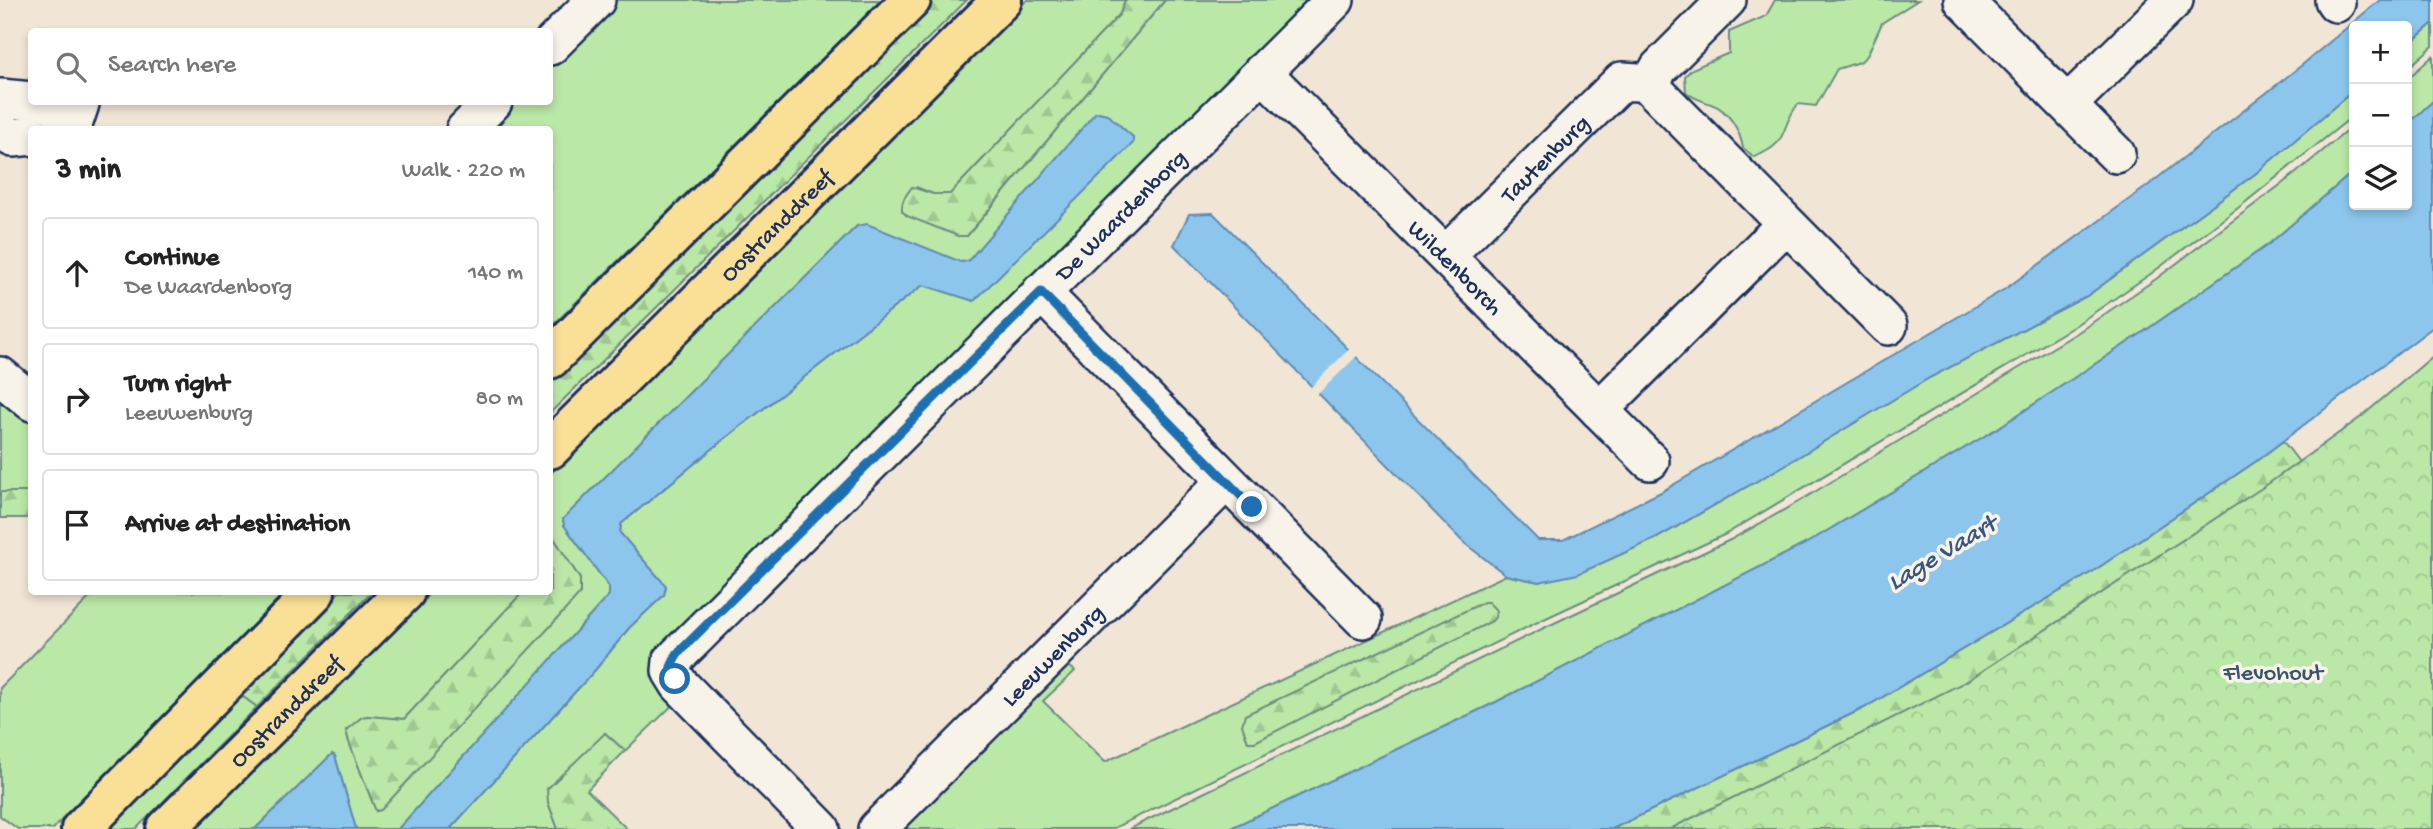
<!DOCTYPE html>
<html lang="en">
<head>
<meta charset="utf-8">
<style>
	:root { --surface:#fff; --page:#f6f6f6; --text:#222; --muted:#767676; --line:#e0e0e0 }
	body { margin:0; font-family:"Gochi Hand",sans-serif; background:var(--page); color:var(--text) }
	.controls { position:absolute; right:21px; top:21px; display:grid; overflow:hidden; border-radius:7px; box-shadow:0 4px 10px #0003 }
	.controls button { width:63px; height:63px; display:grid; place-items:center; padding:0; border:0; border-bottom:2px solid var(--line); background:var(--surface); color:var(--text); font:35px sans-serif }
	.stop { position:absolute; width:21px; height:21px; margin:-16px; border:5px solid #1f6fb2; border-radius:50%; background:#fff }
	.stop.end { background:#1f6fb2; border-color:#fff; box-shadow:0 2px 7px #0008 }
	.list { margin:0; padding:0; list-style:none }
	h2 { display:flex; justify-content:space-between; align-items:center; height:91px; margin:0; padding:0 28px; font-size:30px }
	h2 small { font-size:23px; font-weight:400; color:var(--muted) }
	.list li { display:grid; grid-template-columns:46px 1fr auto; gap:21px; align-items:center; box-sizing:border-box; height:112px; margin:0 14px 14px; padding:0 14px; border:2px solid var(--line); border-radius:7px }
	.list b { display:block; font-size:26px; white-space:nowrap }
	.list p { margin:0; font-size:23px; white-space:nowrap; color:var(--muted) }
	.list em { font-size:23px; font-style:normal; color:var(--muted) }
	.icon { flex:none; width:38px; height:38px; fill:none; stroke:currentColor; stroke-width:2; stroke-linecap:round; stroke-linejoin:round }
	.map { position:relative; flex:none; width:2433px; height:829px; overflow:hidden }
	.search { position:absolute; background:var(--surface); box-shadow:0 4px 10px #0003; left:28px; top:28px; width:525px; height:77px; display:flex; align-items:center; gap:18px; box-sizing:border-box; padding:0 24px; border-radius:7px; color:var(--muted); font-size:26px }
	.panel { position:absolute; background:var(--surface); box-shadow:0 4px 10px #0003; left:28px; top:126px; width:525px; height:469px; border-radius:7px }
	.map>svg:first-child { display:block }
	.grass { fill:#bae8a6; stroke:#6a8c82; stroke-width:2 }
	.forest { fill:url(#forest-firs); stroke:#6a8c82; stroke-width:2 }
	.park { fill:url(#park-crowns); stroke:#6a8c82; stroke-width:2 }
	.water { fill:#8dc6ec; stroke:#5f8ab3; stroke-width:2 }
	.pier { fill:#f1e6d5 }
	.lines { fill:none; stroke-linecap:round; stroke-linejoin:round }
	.minor-casing { stroke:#1b2f5e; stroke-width:42 }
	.major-casing { stroke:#1b2f5e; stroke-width:44 }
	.minor { stroke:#f7f3e8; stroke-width:37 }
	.major { stroke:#fadf96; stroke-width:38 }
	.route { stroke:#1f6fb2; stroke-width:9 }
	.labels { text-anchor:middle; stroke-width:7; stroke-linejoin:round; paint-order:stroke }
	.street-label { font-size:24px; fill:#1b2f5e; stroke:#f7f3e8 }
	.park-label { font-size:24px; fill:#3b546c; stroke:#f7f3e8 }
	.water-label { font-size:26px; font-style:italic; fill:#385582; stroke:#f7f3e8 }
</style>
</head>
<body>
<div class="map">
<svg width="2433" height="829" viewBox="0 0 2433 829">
	<defs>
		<pattern id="forest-firs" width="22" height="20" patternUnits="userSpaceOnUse" patternTransform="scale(1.75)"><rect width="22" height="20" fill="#bae8a6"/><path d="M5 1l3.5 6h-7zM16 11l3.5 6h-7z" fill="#9fc791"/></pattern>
		<pattern id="park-crowns" width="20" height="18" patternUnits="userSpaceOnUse" patternTransform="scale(1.75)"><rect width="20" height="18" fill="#bae8a6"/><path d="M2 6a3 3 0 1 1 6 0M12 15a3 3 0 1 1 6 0" fill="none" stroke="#9fc791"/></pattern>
	</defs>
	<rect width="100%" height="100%" fill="#f1e6d5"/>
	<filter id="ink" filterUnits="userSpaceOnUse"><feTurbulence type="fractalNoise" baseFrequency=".0143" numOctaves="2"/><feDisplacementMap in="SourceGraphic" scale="14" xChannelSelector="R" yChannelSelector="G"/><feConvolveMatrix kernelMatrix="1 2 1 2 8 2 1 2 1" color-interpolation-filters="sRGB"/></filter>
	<g filter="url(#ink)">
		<g class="grass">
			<path d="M 607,0 L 882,0 L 550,328 L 550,130 L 483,130 L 510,102 L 550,102 L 550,59 Z"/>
			<path d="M 1027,0 L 1125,0 L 1120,14 L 950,194 L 933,194 L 916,187 L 967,236 L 1165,0 L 1316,0 L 660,654 L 678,700 L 625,751 L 605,733 L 548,802 L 558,829 L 450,829 L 596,669 L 629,628 L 664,595 L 666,586 L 620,533 L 621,524 L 723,440 L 923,285 L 968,261 L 961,262 L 857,226 L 563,519 L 564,525 L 609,587 L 609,595 L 398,829 L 356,829 L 335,756 L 332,754 L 255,829 L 191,829 L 431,592 L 523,592 L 404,719 L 367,716 L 346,730 L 349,742 L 376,811 L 580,579 L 550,532 L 550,474 Z"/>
			<path d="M 1775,0 L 1918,0 L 1882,23 L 1867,56 L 1860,62 L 1837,69 L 1816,106 L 1798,104 C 1778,130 1791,143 1754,157 L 1743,148 C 1740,131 1729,110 1711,104 C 1701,100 1694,99 1686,92 L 1685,76 L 1692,69 L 1729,53 L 1729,32 L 1766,16 Z"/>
			<path d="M 2433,23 L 2433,46 L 2407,69 L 2407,46 Z"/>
			<path d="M 2433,56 L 2433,101 L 2407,125 L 2407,79 Z"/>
			<path d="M 2354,90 L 2354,115 L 2242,205 L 2152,273 L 2073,327 L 1726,534 L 1544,619 L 1112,829 L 892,829 L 1062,660 L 1075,671 L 1043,701 L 1105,762 L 1506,575 L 1539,582 L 1655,539 L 1785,465 L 1929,378 L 2087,296 L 2255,174 Z"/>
			<path d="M 2354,125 L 2354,171 L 2269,244 L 2142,333 L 1998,428 L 1807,543 L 1494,703 L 1229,829 L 1129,829 L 1548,626 L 1730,540 L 1793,505 L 2077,333 L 2156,279 L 2296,173 Z"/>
			<path d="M 0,388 L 31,410 L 31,492 L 0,492 Z"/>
			<path d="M 95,592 L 285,592 L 53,829 L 18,829 L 0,816 L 0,688 Z"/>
			<path d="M 238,693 L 257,707 L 136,829 L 101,829 Z"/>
		</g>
		<g class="forest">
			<path d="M 933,0 L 967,0 L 550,413 L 550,381 Z"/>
			<path d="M 1125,0 L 1165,0 L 967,236 L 958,236 L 907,216 L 902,211 C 901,200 906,195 912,187 L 933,194 L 950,194 L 1120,14 Z"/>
			<path d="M 2283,441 L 2335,509 L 1967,829 L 1612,829 L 1864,708 L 2092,572 L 2255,462 Z"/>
			<rect x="0" y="492" width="31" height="26"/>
			<path d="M 550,532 L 580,579 L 580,594 L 381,810 L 376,811 L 349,742 L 346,730 L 362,717 L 367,716 L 404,719 L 523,592 L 550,592 Z"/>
			<path d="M 339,592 L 372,592 L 257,707 L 238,693 Z"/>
			<path d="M 1484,602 L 1488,602 L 1496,610 L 1495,617 L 1492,621 L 1255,742 L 1248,742 L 1242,725 L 1245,715 Z"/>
			<path d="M 605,733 L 625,751 L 587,790 L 627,829 L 558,829 L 548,802 L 547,789 Z"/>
		</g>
		<path class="park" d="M 2433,356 L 2433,829 L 1670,829 L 1967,681 L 2268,484 L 2361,417 Z"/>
		<g class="water">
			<path d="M 2380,0 L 2433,0 L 2433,23 L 2407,46 L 2407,26 L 2354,26 L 2354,90 L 2255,174 L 2087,296 L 1929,378 L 1785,465 L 1655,539 L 1578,574 L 1539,582 L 1506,575 L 1463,542 L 1174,245 L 1189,214 L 1213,213 L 1538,540 L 1563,540 L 1661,492 L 2005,289 L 2146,187 L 2302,65 Z"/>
			<path d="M 2433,101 L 2433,327 L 2255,462 L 2092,572 L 1864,708 L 1612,829 L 1229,829 L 1494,703 L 1807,543 L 1998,428 L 2142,333 L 2269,244 L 2354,171 L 2354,205 L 2407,205 L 2407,125 Z"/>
			<path d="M 1099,112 L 1107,114 L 1133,137 L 1133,143 L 974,301 L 923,285 L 723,440 L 621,524 L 620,533 L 666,586 L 664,595 L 629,628 L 596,669 L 450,829 L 398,829 L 609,595 L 609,587 L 564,525 L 563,519 L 857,226 L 867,224 L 961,262 L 968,261 L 1095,113 Z"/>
			<path d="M 332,754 L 335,756 L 356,829 L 255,829 Z"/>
		</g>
		<path class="pier" d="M 1351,347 L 1359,354 L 1316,396 L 1309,389 Z"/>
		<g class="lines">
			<defs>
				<g id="minor">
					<path d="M 1727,0 L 1659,68 L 1653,79 L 1654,90 L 1888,326"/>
					<path d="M 1963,0 L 2116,154"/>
					<path d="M 2334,0 L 2336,3"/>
					<path d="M 550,46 L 596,0"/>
					<path id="s1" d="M 1262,72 L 1650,461"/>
					<path d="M 0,98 L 32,101"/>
					<path d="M 42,102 L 80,104 L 73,125 L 57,130"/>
					<path d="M 2068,104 L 2174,0"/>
					<path d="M 465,130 L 493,102"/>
					<path d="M 0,131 L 13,138 L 32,136"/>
					<path id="s2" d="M 1446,255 L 1622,81 L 1653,83"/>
					<path d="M 1041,292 L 1363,619"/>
					<path d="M 0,376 L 32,402"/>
					<path d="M 1599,410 L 1785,225"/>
					<path id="s3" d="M 821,829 L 679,684 L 671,671 L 672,661 L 1335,0"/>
					<path id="s4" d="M 877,829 L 1226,481"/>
				</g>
				<g id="major">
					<path d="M 550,359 L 911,0"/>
					<path id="s5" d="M 550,449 L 1002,0"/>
					<path d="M 81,829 L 315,592"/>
					<path id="s6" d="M 166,829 L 405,592"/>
				</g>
			</defs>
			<use href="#minor" class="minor-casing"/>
			<use href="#major" class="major-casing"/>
			<use href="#minor" class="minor"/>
			<use href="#major" class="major"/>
		</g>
	</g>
	<g class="lines" filter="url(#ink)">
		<path class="route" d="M 675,679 L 671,667 L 677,654 L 1041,292 L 1252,507"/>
	</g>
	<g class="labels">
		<g class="street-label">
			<text dy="8" stroke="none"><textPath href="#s2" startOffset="138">Tautenburg</textPath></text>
			<text dy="8" stroke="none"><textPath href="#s3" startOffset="861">De Waardenborg</textPath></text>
			<text dy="8" stroke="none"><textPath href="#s5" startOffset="318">Oostranddreef</textPath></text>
			<text dy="8" stroke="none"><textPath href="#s1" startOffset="275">Wildenborch</textPath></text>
			<text dy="8" stroke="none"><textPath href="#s4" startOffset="247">Leeuwenburg</textPath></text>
			<text dy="8" stroke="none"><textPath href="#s6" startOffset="168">Oostranddreef</textPath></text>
		</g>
		<g class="park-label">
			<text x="2273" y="679">Flevohout</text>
		</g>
		<g class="water-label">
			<text transform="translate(1941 551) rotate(-31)" y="9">Lage Vaart</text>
		</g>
	</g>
</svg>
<div class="controls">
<button>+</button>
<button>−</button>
<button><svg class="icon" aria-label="layers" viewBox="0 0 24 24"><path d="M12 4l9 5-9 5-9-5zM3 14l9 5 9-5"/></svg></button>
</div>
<div class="stop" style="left:675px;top:679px"></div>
<div class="stop end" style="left:1252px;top:507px"></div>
<div class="search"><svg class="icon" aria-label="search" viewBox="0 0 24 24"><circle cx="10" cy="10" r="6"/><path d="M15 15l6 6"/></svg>Search here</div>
<section class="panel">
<h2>3 min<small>Walk · 220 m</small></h2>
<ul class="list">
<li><svg class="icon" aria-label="ahead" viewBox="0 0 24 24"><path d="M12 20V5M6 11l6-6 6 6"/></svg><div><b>Continue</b><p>De Waardenborg</p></div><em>140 m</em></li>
<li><svg class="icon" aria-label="right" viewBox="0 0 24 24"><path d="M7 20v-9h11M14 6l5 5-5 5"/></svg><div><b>Turn right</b><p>Leeuwenburg</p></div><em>80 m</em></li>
<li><svg class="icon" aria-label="arrive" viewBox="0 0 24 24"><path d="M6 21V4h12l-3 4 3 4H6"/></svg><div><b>Arrive at destination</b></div></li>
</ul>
</section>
</div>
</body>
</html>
